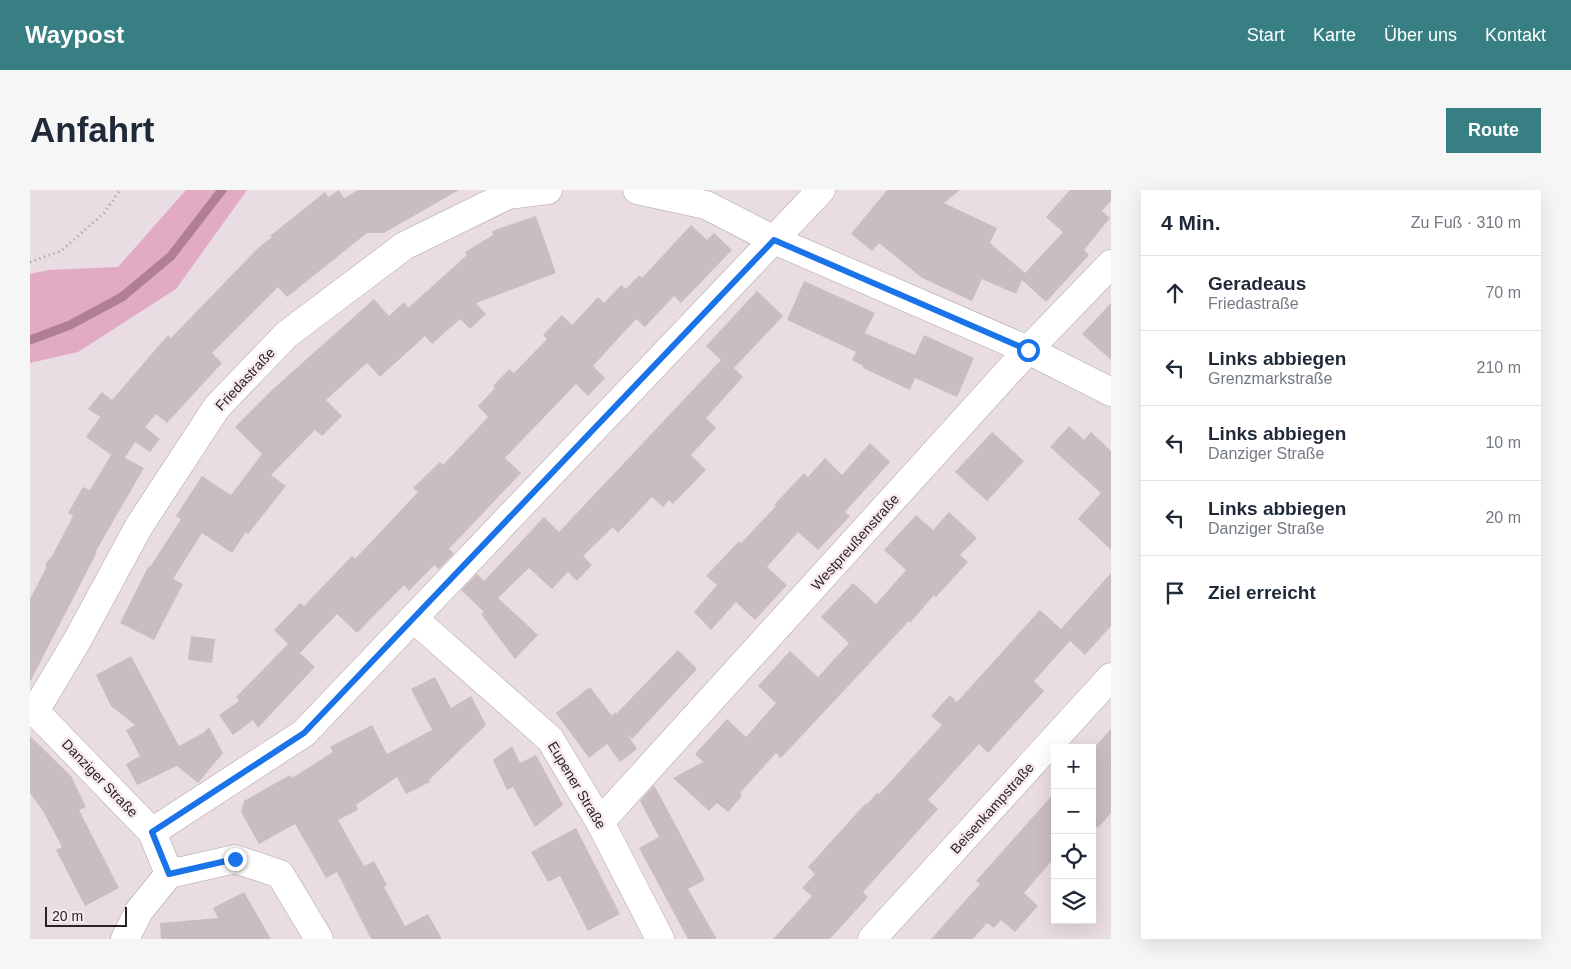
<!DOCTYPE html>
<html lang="de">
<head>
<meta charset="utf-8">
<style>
	:root { --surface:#fff; --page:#f6f6f7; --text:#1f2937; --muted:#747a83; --line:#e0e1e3; --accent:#377f83 }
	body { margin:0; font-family:Helvetica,sans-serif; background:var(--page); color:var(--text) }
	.controls { position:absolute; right:15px; bottom:15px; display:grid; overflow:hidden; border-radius:0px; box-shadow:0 5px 20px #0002 }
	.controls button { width:45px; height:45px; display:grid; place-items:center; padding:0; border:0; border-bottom:1px solid var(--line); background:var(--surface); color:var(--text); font:25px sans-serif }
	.scale { position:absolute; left:15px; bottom:12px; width:82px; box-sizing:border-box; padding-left:5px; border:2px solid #282326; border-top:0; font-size:14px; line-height:18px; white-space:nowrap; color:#282326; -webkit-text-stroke:4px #f7e9ef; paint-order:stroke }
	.stop { position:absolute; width:15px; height:15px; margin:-11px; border:4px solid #1a73e8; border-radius:50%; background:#fff }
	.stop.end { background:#1a73e8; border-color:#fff; box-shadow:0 1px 5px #0008 }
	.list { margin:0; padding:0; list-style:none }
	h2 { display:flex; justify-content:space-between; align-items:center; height:65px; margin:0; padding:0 20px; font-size:21px }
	h2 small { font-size:16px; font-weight:400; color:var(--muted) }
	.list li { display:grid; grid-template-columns:32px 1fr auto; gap:15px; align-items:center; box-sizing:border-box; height:75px; padding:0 20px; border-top:1px solid var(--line) }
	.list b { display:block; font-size:19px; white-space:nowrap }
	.list p { margin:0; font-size:16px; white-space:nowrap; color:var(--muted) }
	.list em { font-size:16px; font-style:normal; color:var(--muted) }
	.icon { flex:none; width:28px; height:28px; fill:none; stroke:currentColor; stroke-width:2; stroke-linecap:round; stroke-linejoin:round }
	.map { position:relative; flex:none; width:1081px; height:749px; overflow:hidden; border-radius:0px }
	header { display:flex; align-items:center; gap:30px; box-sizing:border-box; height:70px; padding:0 25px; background:var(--accent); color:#fff }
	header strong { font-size:24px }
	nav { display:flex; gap:28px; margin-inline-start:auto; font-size:18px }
	.intro { display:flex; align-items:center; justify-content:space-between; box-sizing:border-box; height:120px; padding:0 30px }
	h1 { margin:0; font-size:35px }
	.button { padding:12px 22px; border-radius:0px; background:var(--accent); color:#fff; font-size:18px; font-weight:700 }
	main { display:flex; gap:30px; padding:0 30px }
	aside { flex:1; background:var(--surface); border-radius:0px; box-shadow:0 5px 20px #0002 }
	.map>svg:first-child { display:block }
	.green { fill:#e0abc3 }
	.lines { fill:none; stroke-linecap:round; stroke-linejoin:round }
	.stream { stroke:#b07e95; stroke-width:9 }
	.building { fill:#cabdc2 }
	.minor-casing { stroke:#afa3a8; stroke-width:29 }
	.path { stroke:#a59b9f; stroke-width:3; stroke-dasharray:1 4; stroke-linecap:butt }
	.minor { stroke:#fff; stroke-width:28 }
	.route { stroke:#1a73e8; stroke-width:6 }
	.labels { text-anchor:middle; stroke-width:5; stroke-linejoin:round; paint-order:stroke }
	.street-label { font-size:14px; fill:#282326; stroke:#f7e9ef }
</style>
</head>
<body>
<header>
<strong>Waypost</strong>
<nav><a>Start</a><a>Karte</a><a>Über uns</a><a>Kontakt</a></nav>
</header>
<div class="intro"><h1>Anfahrt</h1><a class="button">Route</a></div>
<main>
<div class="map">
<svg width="1081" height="749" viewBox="0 0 1081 749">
	<rect width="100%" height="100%" fill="#e9dce2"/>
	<path class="green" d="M 156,0 L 217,0 L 146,99 L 48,162 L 0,173 L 0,84 L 19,80 L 88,77 Z"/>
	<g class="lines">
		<path class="stream" d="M 0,150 L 40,135 L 92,107 L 141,66 L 192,0"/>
	</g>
	<g class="building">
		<path d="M 309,0 L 314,8 L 328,0 L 429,0 L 354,43 L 337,43 L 257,107 L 248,97 L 182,163 L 192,173 L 137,233 L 126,224 L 115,237 L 130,249 L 120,262 L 105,252 L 95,268 L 114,278 L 66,361 L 67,362 L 0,492 L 0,409 L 16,378 L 16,373 L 22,366 L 43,326 L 38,323 L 53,297 L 60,300 L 81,265 L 56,247 L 70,227 L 58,219 L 72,202 L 82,210 L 138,145 L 141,148 L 228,58 L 242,47 L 240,46 L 295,2 L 298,7 Z"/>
		<path d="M 857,0 L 930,0 L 914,13 L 967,38 L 960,53 L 995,83 L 1033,42 L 1016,27 L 1040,0 L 1081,0 L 1081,11 L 1072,21 L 1080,28 L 1054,60 L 1059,65 L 1016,112 L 992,90 L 986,104 L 952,89 L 942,111 L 892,88 L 849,53 L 842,61 L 821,44 Z"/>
		<path d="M 506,26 L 526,83 L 446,113 L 456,124 L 440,139 L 430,129 L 402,154 L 395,146 L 350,187 L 337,173 L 296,210 L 312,226 L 292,246 L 285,240 L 241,285 L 256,296 L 218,344 L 216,342 L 202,363 L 172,343 L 143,389 L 153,394 L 124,450 L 90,433 L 118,377 L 120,377 L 151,329 L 146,326 L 172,286 L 201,305 L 232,264 L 205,237 L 243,199 L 344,109 L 359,126 L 374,112 L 378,118 L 437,65 L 435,62 L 463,45 L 462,41 Z"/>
		<path d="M 661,35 L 677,50 L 684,43 L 702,60 L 651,113 L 644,106 L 615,137 L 606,129 L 563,176 L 575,188 L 558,206 L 546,194 L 475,268 L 491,283 L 419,359 L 424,363 L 409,379 L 404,375 L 379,401 L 374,395 L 327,443 L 307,424 L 270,463 L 285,477 L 228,538 L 223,530 L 203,545 L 189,525 L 209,511 L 206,507 L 258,454 L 244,440 L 270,413 L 274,416 L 322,366 L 325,369 L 388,302 L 383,298 L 410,272 L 413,275 L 458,227 L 448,216 L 465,198 L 463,196 L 479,179 L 484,183 L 517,149 L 513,145 L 532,125 L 542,135 L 568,107 L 574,113 L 591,95 L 596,99 L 609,85 L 612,88 Z"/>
		<path d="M 774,91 L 845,123 L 835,143 L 885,165 L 894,145 L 944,168 L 927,207 L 885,188 L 880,200 L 833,178 L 833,176 L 822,170 L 826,162 L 757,130 Z"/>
		<path d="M 727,101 L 753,126 L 704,178 L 713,187 L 676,228 L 686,238 L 661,265 L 676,280 L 643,314 L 639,310 L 633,317 L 622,307 L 588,343 L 583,337 L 553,366 L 562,375 L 547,391 L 538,382 L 522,399 L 499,378 L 468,408 L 508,445 L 485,469 L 451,424 L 454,422 L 431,400 L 447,384 L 454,391 L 514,327 L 529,342 L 691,170 L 676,156 Z"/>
		<path d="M 1081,113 L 1081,170 L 1052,144 Z"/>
		<path d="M 1039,236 L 1054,250 L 1061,242 L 1081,261 L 1081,360 L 1048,329 L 1071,303 L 1020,257 Z"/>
		<path d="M 962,242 L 994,271 L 957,311 L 925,282 Z"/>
		<path d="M 840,253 L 860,272 L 815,322 L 820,326 L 788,360 L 768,342 L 737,377 L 757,395 L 725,430 L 706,412 L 681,440 L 664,422 L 687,395 L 676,386 L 709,351 L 711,353 L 746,316 L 744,315 L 774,283 L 778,287 L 795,268 L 812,285 Z"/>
		<path d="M 919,322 L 947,348 L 930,365 L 938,372 L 906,407 L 904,405 L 880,433 L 879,431 L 751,568 L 746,563 L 710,603 L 712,606 L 698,622 L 687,613 L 679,621 L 643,588 L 673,572 L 665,564 L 697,529 L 716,547 L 746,513 L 728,496 L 760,461 L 788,487 L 819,453 L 791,427 L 823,393 L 846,414 L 876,380 L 854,360 L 886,325 L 903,340 Z"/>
		<path d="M 1081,383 L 1081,436 L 1055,465 L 1040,451 L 1004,491 L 1014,501 L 958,563 L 949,554 L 898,610 L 908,619 L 833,702 L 838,707 L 800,749 L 743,749 L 782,706 L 772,698 L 785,684 L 778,677 L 835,614 L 836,615 L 847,603 L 849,604 L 912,535 L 901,526 L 920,505 L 927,512 L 1010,420 L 1031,439 Z"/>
		<path d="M 161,446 L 185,449 L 182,473 L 158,470 Z"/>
		<path d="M 648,460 L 667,479 L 602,549 L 597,544 L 607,559 L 590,572 L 577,554 L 559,568 L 526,523 L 560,497 L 582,526 L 585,522 L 586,524 Z"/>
		<path d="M 101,466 L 149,556 L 173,543 L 179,537 L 193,563 L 168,593 L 147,576 L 107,595 L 96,574 L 110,566 L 96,540 L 105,535 L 81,516 L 66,485 Z"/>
		<path d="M 405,487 L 421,518 L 441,506 L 456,535 L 399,590 L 400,592 L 376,604 L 367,587 L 326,615 L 328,620 L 308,630 L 334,676 L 344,671 L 357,695 L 354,697 L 375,736 L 398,724 L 412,749 L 341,749 L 307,682 L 296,688 L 265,634 L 229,654 L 211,622 L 214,611 L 260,585 L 262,588 L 303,562 L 300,557 L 342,535 L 357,564 L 402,540 L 381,499 Z"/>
		<path d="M 1081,539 L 1081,623 L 1068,638 L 1062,633 L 1062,560 Z"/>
		<path d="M 0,546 L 41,586 L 56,617 L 49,620 L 89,698 L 55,716 L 26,660 L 32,657 L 13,621 L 0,603 Z"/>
		<path d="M 482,556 L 490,573 L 506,565 L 533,615 L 505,637 L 483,597 L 477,600 L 463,570 Z"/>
		<path d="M 624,595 L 675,690 L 658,699 L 687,749 L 658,749 L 609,658 L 629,647 L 610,611 Z"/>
		<path d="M 1025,602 L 1025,667 L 994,703 L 1008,716 L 985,742 L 971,730 L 964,738 L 957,733 L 943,749 L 901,749 L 950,694 L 946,691 Z"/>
		<path d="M 546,638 L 590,724 L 558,741 L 530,686 L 518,692 L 501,662 Z"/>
		<path d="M 214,702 L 241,749 L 131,749 L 130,733 L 188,728 L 183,718 Z"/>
	</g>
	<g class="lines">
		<defs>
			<g id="minor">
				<path d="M 607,0 L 676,15 L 744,50 L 998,160 L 1081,202"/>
				<path d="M 383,428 L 520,549 L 570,632 L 630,749"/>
				<path d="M 0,516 L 122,642 L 139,684 L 205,669 L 250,684 L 289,749"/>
				<path d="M 5,521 L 48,449 L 109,336 L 187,217 L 256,145 L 374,56 L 478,5 L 518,0"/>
				<path d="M 570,632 L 998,160 L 1081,74"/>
				<path d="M 122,642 L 274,543 L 791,0"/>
				<path d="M 95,749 L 109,721 L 139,684"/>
				<path d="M 842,749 L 1081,487"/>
			</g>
		</defs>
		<use href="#minor" class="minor-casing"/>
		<path class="path" d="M 0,72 L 31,61 L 74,23 L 90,0"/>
		<use href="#minor" class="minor"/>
	</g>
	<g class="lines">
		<path class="route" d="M 205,669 L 139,684 L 122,642 L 274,543 L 744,50 L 998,160"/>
	</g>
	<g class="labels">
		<g class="street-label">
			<text transform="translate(215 189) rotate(-47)" y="5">Friedastraße</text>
			<text transform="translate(825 352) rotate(-48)" y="5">Westpreußenstraße</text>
			<text transform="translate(70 588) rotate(46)" y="5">Danziger Straße</text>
			<text transform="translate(547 595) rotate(59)" y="5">Eupener Straße</text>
			<text transform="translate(962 618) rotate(-48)" y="5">Beisenkampstraße</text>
		</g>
	</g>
</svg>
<div class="controls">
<button>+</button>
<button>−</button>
<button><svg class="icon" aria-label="locate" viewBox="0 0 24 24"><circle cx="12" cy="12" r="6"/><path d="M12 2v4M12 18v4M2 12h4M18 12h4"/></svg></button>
<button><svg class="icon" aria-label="layers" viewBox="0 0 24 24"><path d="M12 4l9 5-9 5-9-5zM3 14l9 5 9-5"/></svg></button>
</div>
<div class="scale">20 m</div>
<div class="stop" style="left:998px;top:160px"></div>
<div class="stop end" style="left:205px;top:669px"></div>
</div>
<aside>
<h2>4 Min.<small>Zu Fuß · 310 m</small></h2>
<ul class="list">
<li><svg class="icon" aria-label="ahead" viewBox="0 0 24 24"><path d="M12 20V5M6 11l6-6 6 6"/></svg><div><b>Geradeaus</b><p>Friedastraße</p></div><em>70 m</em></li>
<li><svg class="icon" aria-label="left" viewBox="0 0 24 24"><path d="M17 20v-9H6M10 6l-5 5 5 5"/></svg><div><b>Links abbiegen</b><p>Grenzmarkstraße</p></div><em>210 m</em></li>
<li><svg class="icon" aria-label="left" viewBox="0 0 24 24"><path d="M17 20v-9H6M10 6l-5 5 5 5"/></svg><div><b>Links abbiegen</b><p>Danziger Straße</p></div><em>10 m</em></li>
<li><svg class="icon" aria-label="left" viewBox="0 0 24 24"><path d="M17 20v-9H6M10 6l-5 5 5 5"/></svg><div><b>Links abbiegen</b><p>Danziger Straße</p></div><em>20 m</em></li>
<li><svg class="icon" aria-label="arrive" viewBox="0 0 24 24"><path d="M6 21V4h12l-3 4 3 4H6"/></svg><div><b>Ziel erreicht</b></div></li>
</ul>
</aside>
</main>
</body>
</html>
